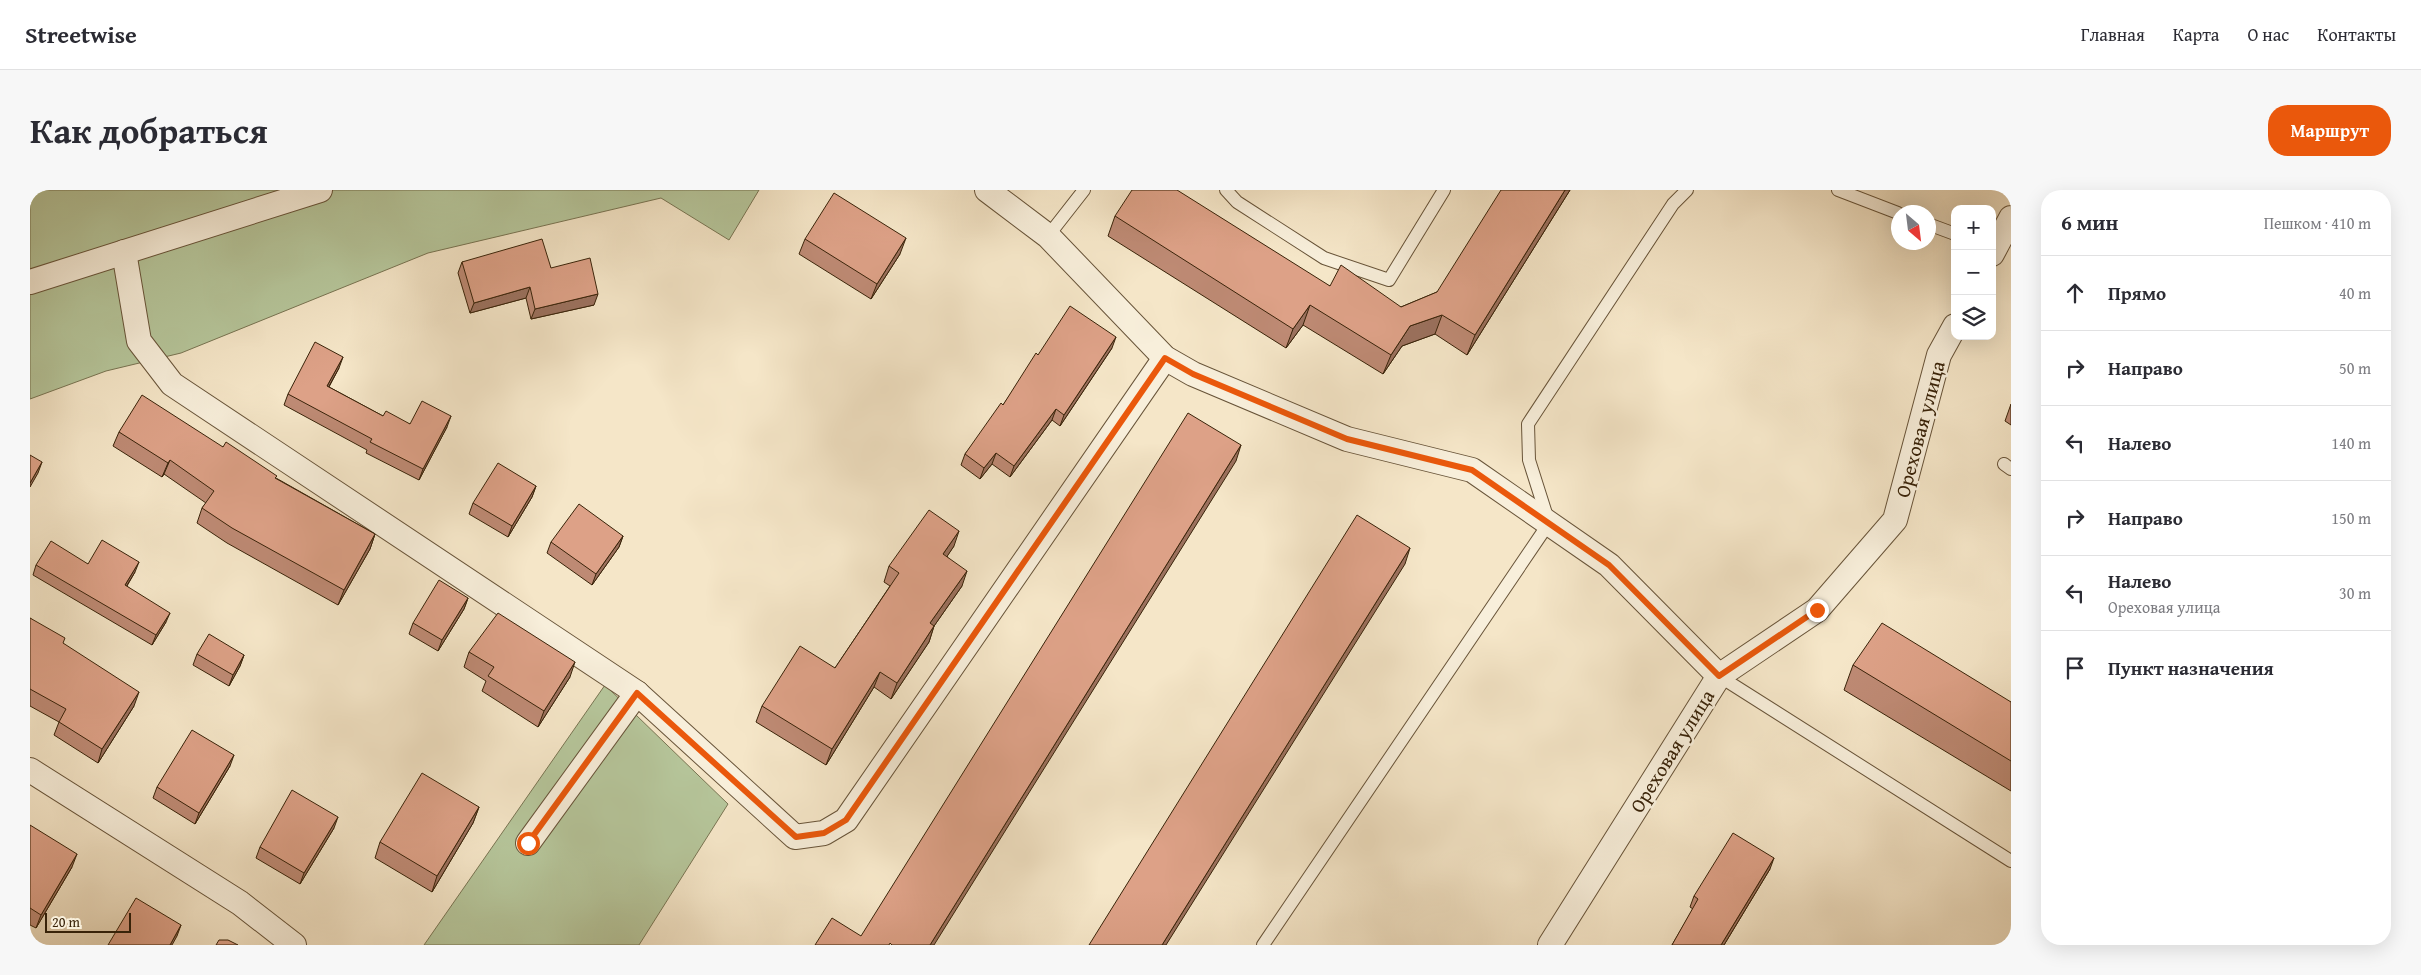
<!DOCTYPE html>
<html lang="ru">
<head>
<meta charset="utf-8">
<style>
	:root { --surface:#fff; --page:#f7f7f7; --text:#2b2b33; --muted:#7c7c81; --line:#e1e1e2; --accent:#ea580c }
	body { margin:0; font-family:"Gentium Book Plus",serif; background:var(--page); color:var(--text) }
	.controls { position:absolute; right:15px; top:15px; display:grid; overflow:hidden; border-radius:10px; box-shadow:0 5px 20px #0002 }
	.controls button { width:45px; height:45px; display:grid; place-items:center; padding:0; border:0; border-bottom:1px solid var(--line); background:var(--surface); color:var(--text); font:25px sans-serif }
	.compass { position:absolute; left:1861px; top:15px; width:45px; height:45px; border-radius:50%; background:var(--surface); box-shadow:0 5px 20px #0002; rotate:152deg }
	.scale { position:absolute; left:15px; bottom:12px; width:86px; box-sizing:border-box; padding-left:5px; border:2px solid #392309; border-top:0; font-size:14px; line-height:18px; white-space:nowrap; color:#392309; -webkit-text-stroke:4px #f8efdb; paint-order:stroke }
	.stop { position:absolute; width:15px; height:15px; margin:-11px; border:4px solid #ea580c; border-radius:50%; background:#fff }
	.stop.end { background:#ea580c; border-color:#fff; box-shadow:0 1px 5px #0008 }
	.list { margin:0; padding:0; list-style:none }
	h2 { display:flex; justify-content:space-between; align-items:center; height:65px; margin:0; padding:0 20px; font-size:21px }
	h2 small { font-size:16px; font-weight:400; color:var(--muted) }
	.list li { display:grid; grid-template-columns:32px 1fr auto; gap:15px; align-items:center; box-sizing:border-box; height:75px; padding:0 20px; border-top:1px solid var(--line) }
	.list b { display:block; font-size:19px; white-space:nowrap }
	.list p { margin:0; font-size:16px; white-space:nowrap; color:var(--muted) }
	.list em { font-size:16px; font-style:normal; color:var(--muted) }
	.icon { flex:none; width:28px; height:28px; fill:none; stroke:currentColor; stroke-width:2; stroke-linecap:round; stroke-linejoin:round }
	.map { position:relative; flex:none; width:1981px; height:755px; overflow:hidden; border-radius:20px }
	header { display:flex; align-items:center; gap:30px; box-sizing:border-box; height:70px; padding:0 25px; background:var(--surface); border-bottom:1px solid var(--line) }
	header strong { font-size:24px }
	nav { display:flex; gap:28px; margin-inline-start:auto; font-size:18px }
	.intro { display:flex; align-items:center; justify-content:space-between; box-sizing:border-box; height:120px; padding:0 30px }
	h1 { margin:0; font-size:35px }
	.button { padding:12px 22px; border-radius:20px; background:var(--accent); color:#fff; font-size:18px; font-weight:700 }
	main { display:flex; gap:30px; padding:0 30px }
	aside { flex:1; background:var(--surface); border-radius:20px; box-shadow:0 5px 20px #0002 }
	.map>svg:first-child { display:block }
	.green { fill:#b6c69b; stroke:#787452 }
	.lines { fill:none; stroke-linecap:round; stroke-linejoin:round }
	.lane-casing { stroke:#685439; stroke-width:14 }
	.street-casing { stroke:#685439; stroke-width:26 }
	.lane { stroke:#f8efdb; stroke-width:12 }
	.street { stroke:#f8efdb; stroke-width:24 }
	.wall { fill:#be8a74; stroke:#392309 }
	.shaded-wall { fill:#9b715e; stroke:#392309 }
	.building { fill:#dda187; stroke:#392309 }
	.route { stroke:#ea580c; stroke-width:6 }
	.labels { text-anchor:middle; stroke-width:5; stroke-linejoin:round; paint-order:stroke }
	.street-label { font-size:20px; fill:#392309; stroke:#f8efdb }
</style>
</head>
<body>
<header>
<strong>Streetwise</strong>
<nav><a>Главная</a><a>Карта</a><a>О нас</a><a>Контакты</a></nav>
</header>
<div class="intro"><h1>Как добраться</h1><a class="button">Маршрут</a></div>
<main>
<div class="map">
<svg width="1981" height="755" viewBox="0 0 1981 755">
	<rect width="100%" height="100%" fill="#f5e6c8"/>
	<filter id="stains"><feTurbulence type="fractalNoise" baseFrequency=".004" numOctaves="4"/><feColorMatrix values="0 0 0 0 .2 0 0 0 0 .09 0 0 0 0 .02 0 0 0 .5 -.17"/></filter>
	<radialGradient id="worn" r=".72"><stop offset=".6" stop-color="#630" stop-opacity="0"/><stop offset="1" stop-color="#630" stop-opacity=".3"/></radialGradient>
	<g class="green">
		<path d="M 12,0 L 729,0 L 699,50 L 631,8 L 398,63 L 151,163 L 76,181 L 0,209 L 0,4 Z"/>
		<path d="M 575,495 L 698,614 L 609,755 L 394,755 Z"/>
	</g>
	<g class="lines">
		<defs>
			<g id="lane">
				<path d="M 1196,0 L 1207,12 L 1294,68 L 1359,90 L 1414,0"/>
				<path d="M 1808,0 L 1868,23"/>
				<path d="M 1898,34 L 1925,44"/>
				<path d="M 1018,46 L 1054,0"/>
				<path d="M 1974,274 L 1981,279"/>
				<path d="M 1689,486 L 1981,671"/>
				<path d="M 1233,755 L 1519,333 L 1499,270 L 1498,234 L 1643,14 L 1657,0"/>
			</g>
			<g id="street">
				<path d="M 957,0 L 1018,46 L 1135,168 L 1163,184 L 1317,249 L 1442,280 L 1579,375 L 1689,486"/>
				<path d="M 94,62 L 109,151 L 142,194 L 607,503 L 765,647 L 794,643 L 816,630 L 1135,168"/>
				<path d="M 1962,64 L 1981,28"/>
				<path d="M 0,92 L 290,0"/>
				<path d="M 0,580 L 210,713 L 264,755"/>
				<path d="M 498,653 L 607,503"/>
				<path d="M 1520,755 L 1689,486 L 1787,420 L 1865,330 L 1909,165 L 1925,136"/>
			</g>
		</defs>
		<use href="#lane" class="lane-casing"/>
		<use href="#street" class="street-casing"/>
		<use href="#lane" class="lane"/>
		<use href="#street" class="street"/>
	</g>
	<g class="wall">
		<path d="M 1540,0 L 1437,165 L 1405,144 L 1372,156 L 1353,184 L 1273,135 L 1256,158 L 1078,46 L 1085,26 L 1300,96 L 1371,117 L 1407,102 Z"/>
		<path d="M 775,49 L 870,64 L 841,109 L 769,64 Z"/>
		<path d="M 432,72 L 521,78 L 564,115 L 501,129 L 496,108 L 440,123 L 428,83 Z"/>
		<path d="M 1082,158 L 1030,236 L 1022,230 L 980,287 L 962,274 L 950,289 L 931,275 L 935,264 L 973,215 L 1008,165 Z"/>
		<path d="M 309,178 L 299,197 L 353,226 L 380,234 L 417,237 L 389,290 L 336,263 L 337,260 L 254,215 L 258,204 Z"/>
		<path d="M 1981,214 L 1981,235 L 1975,231 Z"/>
		<path d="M 89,242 L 193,257 L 246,288 L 345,344 L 340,359 L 308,415 L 197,353 L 167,333 L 172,318 L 176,313 L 134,284 L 132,287 L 83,256 Z"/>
		<path d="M 506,296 L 502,307 L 478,347 L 439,324 L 443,313 Z"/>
		<path d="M 593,346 L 589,357 L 562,395 L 517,363 L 521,352 Z"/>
		<path d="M 924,356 L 917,366 L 932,396 L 904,436 L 899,452 L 861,509 L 844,497 L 796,575 L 726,532 L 732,516 L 805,478 L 860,396 L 854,392 L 859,376 Z"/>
		<path d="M 58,374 L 105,382 L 97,396 L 136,432 L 122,455 L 3,385 L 6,375 Z"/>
		<path d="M 438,408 L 434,419 L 408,461 L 379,444 L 383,433 Z"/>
		<path d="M 0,428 L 34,454 L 104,516 L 68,573 L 24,545 L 29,532 L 0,516 Z"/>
		<path d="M 439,462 L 540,487 L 508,537 L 452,501 L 456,491 L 434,477 Z"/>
		<path d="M 167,464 L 214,465 L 210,476 L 199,496 L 163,475 Z"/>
		<path d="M 1823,475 L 1981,512 L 1981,601 L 1814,500 Z"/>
		<path d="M 200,576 L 165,634 L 123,608 L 127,597 Z"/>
		<path d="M 449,617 L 443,633 L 402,702 L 345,668 L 350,652 Z"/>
		<path d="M 0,635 L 42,677 L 6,738 L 0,735 Z"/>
		<path d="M 304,638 L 270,694 L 226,668 L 230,657 Z"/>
		<path d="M 1740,679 L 1694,755 L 1642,755 L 1663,719 L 1660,717 L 1664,706 Z"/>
	</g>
	<g class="shaded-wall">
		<path d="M 1535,0 L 1540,0 L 1437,165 L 1445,145 Z"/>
		<path d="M 876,48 L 870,64 L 841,109 L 847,94 Z"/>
		<path d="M 500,97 L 496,108 L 440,123 L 444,113 Z"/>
		<path d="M 568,104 L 564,115 L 501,129 L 505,119 Z"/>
		<path d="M 1280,115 L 1273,135 L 1256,158 L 1263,139 Z"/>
		<path d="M 1412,125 L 1405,144 L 1372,156 L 1353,184 L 1361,165 L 1380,136 Z"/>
		<path d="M 1086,147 L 1082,158 L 1030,236 L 1034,225 Z"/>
		<path d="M 313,167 L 309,178 L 293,207 L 297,196 Z"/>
		<path d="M 1026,219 L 1022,230 L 980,287 L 984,276 Z"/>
		<path d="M 421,226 L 417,237 L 389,290 L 393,279 Z"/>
		<path d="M 1211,255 L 1206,271 L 904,755 L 900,755 Z"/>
		<path d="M 966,263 L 962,274 L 950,289 L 954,278 Z"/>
		<path d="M 140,270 L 134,284 L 132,287 L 138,273 Z"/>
		<path d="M 12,272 L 8,283 L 0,297 L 0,293 Z"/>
		<path d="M 506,296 L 502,307 L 478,347 L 482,336 Z"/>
		<path d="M 929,341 L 924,356 L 908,380 L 913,364 Z"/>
		<path d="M 345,344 L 340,359 L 308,415 L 314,400 Z"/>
		<path d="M 593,346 L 589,357 L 562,395 L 566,384 Z"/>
		<path d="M 1380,358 L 1375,374 L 1136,755 L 1132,755 Z"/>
		<path d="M 109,372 L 105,382 L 91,405 L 95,395 Z"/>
		<path d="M 937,381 L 932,396 L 895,449 L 900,433 Z"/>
		<path d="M 438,408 L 434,419 L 408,461 L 412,450 Z"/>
		<path d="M 140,423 L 136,432 L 122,455 L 126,445 Z"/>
		<path d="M 904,436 L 899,452 L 861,509 L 867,493 Z"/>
		<path d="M 214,465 L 210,476 L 199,496 L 203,485 Z"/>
		<path d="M 545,472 L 540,487 L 508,537 L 514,521 Z"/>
		<path d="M 850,482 L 844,497 L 796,575 L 802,559 Z"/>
		<path d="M 109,502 L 104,516 L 68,573 L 72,559 Z"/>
		<path d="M 204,565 L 200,576 L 165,634 L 169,623 Z"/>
		<path d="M 449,617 L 443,633 L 402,702 L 407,686 Z"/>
		<path d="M 308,627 L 304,638 L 270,694 L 274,683 Z"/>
		<path d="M 47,664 L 42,677 L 6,738 L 11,725 Z"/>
		<path d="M 1744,668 L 1740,679 L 1694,755 L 1691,755 Z"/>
		<path d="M 151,735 L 147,746 L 142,755 L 140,755 Z"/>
	</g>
	<g class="building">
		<path d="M 1102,0 L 1147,0 L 1300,96 L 1311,75 L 1371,117 L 1407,102 L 1471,0 L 1535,0 L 1445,145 L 1412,125 L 1380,136 L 1361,165 L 1280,115 L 1263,139 L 1085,26 Z"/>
		<path d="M 804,3 L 876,48 L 847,94 L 775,49 Z"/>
		<path d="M 512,49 L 521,78 L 560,68 L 568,104 L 505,119 L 500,97 L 444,113 L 432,72 Z"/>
		<path d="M 1040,116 L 1086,147 L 1034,225 L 1026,219 L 984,276 L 966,263 L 954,278 L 935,264 L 971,213 L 973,215 L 1006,163 L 1008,165 Z"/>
		<path d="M 285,152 L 313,167 L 297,196 L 353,226 L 356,221 L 380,234 L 392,211 L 421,226 L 393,279 L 340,252 L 342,249 L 258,204 Z"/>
		<path d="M 112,205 L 193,257 L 196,252 L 247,286 L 245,288 L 345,344 L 314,400 L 202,338 L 172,318 L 184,301 L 140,270 L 138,273 L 89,242 Z"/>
		<path d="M 1158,223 L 1211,255 L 900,755 L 862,755 L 860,753 L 859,755 L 785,755 L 802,728 L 831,746 Z"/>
		<path d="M 0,265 L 12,272 L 0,293 Z"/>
		<path d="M 468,273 L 506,296 L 482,336 L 443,313 Z"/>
		<path d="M 549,314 L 593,346 L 566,384 L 521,352 Z"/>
		<path d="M 899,320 L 929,341 L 913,364 L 937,381 L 900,433 L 904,436 L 867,493 L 850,482 L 802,559 L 732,516 L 770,456 L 805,478 L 869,383 L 859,376 Z"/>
		<path d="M 1327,325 L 1380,358 L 1132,755 L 1059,755 Z"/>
		<path d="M 72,350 L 109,372 L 95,395 L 140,423 L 126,445 L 6,375 L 21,351 L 58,374 Z"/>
		<path d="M 409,390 L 438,408 L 412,450 L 383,433 Z"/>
		<path d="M 468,423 L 545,472 L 514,521 L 458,486 L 464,477 L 439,462 Z"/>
		<path d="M 0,428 L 35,448 L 33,453 L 109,502 L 72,559 L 29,532 L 36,519 L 0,499 Z"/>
		<path d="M 1852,433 L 1981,512 L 1981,571 L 1823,475 Z"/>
		<path d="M 179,444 L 214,465 L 203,485 L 167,464 Z"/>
		<path d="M 162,540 L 204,565 L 169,623 L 127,597 Z"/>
		<path d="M 392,583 L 449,617 L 407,686 L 350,652 Z"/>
		<path d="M 262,600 L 308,627 L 274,683 L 230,657 Z"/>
		<path d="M 0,635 L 47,664 L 11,725 L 0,718 Z"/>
		<path d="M 1703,643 L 1744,668 L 1691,755 L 1642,755 L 1668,709 L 1664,706 Z"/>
		<path d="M 106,708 L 151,735 L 140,755 L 78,755 Z"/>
		<path d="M 189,750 L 198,750 L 208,755 L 186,755 Z"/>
	</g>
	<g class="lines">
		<path class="route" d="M 498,653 L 607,503 L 766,647 L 794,643 L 816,630 L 1135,168 L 1163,184 L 1317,249 L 1442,280 L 1579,375 L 1689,486 L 1787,420"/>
	</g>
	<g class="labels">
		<g class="street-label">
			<text transform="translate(1890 239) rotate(-75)" y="7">Ореховая улица</text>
			<text transform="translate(1642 561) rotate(-58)" y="7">Ореховая улица</text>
		</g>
	</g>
	<rect width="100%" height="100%" filter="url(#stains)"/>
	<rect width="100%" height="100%" fill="url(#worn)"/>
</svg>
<div class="controls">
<button>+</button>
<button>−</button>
<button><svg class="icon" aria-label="layers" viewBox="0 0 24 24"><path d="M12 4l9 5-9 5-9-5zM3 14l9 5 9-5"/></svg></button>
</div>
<svg class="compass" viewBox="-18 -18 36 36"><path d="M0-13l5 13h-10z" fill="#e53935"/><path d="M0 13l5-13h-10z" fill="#7c7c81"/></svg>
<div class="scale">20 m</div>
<div class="stop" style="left:498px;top:653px"></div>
<div class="stop end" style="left:1787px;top:420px"></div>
</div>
<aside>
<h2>6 мин<small>Пешком · 410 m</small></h2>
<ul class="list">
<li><svg class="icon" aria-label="ahead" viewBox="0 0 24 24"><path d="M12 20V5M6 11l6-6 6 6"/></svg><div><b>Прямо</b></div><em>40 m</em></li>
<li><svg class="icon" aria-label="right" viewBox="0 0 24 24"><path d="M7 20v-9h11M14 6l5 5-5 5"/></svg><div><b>Направо</b></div><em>50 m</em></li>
<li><svg class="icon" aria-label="left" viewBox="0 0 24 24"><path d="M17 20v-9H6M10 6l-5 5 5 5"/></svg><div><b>Налево</b></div><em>140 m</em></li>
<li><svg class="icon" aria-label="right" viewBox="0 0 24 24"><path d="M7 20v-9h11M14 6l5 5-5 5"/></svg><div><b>Направо</b></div><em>150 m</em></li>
<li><svg class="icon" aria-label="left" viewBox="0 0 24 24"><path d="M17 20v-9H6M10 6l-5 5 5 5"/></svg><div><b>Налево</b><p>Ореховая улица</p></div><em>30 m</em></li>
<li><svg class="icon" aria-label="arrive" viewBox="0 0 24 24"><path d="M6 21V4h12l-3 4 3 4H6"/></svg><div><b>Пункт назначения</b></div></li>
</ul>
</aside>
</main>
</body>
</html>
